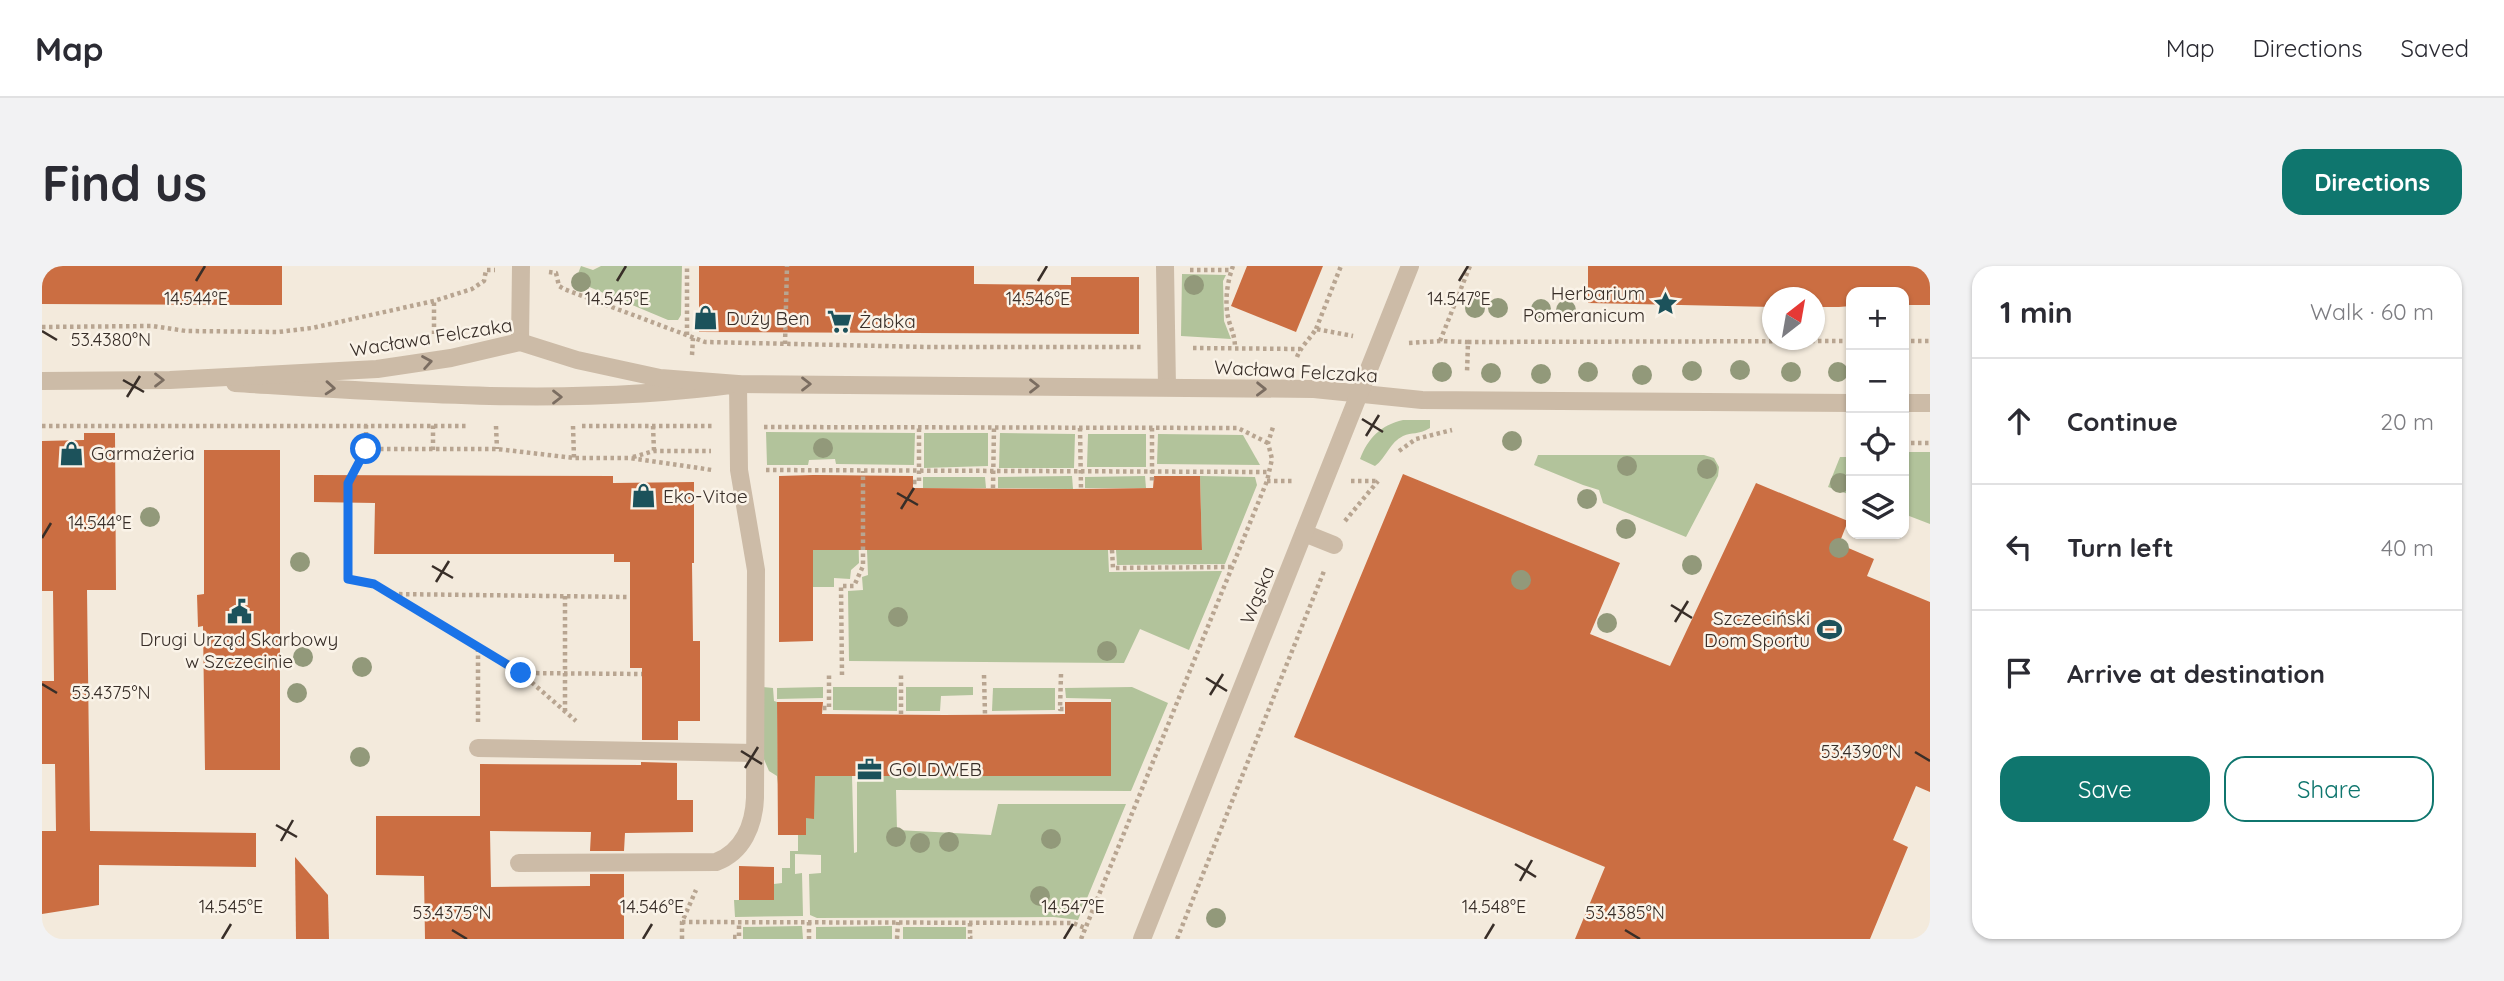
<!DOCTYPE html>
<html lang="en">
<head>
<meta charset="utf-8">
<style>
	:root { --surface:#fff; --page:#f2f2f3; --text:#2b2b33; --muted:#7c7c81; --line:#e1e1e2; --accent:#0f766e }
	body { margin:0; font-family:Quicksand,sans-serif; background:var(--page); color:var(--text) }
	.controls { position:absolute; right:21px; top:21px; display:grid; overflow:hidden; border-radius:14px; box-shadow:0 2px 5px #0004 }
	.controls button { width:63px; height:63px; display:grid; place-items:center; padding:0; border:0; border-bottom:2px solid var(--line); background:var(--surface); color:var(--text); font:35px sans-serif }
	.compass { position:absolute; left:1720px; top:21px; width:63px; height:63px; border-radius:50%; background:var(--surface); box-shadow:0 2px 5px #0004; rotate:31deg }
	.stop { position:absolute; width:21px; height:21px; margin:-16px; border:5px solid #1a73e8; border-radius:50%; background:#fff }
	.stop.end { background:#1a73e8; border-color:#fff; box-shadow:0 2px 7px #0008 }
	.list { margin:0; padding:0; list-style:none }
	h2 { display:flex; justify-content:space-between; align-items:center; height:91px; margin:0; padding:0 28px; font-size:30px }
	h2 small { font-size:23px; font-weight:400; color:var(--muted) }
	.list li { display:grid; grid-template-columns:46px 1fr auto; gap:21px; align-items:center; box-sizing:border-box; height:126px; padding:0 28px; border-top:2px solid var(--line) }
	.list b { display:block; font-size:26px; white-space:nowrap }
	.list em { font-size:23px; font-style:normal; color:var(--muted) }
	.actions { display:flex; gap:14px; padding:21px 28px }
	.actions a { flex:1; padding:16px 0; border:2px solid var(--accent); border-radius:21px; text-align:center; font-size:24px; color:var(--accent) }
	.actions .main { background:var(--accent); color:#fff }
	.icon { flex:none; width:38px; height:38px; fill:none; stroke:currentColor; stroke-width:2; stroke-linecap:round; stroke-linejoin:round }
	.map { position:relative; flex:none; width:1888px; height:673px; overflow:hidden; border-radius:21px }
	header { display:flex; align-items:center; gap:42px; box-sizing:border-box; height:98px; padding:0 35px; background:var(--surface); border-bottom:2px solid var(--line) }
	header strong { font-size:33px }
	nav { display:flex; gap:38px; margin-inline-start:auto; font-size:24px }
	.intro { display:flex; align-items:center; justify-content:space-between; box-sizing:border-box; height:168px; padding:0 42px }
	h1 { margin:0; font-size:49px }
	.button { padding:18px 32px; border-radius:21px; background:var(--accent); color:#fff; font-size:24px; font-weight:700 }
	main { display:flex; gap:42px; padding:0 42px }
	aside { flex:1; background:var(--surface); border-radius:21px; box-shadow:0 2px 5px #0004 }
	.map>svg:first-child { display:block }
	.green { fill:#b2c39b }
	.building { fill:#cb6e42 }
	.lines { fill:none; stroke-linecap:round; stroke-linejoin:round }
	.path { stroke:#b8a591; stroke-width:4.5; stroke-dasharray:3.5 3.5; stroke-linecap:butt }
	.service { stroke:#ccbba7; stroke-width:18 }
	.minor { stroke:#ccbba7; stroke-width:18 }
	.tree { fill:#92997a }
	.oneway { stroke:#7b6d61 }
	.route { stroke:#1a73e8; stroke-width:9 }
	.ticks { fill:none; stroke:#382e28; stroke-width:2.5 }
	.labels { text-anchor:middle; stroke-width:5; stroke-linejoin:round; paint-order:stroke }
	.poi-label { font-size:19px; fill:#382e28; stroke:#faf3e8; text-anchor:start }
	.street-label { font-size:19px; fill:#382e28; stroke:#faf3e8 }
	.ticks-label { font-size:18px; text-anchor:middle; fill:#382e28; stroke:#faf3e8; stroke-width:5; stroke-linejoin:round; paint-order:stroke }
</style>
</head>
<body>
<header>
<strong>Map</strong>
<nav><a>Map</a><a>Directions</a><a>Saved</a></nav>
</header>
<div class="intro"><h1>Find us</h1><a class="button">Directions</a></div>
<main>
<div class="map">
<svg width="1888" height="673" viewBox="0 0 1888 673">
	<rect width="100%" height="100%" fill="#f3eadc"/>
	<g class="green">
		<path d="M 539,0 L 551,4 L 559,0 L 640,0 L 639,49 L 636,54 L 626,54 L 533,15 Z"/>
		<path d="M 1140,8 L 1184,9 L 1181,15 L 1182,55 L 1189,73 L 1139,70 Z"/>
		<path d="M 1361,154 L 1388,154 L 1388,162 C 1376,169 1370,166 1361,170 C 1348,176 1344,192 1333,200 L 1318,193 C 1326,172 1339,159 1361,154 Z"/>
		<path d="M 724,166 L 873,167 L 872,199 L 794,198 L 793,193 L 767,194 L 766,199 L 725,199 Z"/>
		<path d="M 882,167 L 946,167 L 946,200 L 882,202 Z"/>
		<path d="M 958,167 L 1033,168 L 1032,202 L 957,202 Z"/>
		<path d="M 1046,168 L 1104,168 L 1104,201 L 1045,201 Z"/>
		<path d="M 1116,168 L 1201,169 L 1218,199 L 1115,198 Z"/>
		<path d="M 1862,186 L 1888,186 L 1888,258 L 1862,248 Z"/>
		<path d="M 1496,189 L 1662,189 L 1672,192 L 1677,201 L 1676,210 L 1644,271 L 1561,237 L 1557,224 L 1541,219 L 1492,199 Z"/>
		<path d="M 1798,191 L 1809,191 L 1809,229 L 1786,221 Z"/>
		<path d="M 771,209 L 815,210 L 817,297 L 809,304 L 808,313 L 792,312 L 792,321 L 771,321 Z"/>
		<path d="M 1030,210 L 1031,223 L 956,222 L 956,211 Z"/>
		<path d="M 1103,210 L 1104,222 L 1043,222 L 1043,211 Z"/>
		<path d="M 1158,210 L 1213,211 L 1215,219 L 1183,298 L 1075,299 L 1074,284 L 1160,284 Z"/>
		<path d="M 881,211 L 943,211 L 944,222 L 881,222 Z"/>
		<path d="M 825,284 L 1066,284 L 1067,306 L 1180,305 L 1147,384 L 1098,363 L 1082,397 L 807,395 L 806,325 L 821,324 L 820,311 L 826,309 Z"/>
		<path d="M 721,421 L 731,422 L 732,435 L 735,436 L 736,510 L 810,510 L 812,587 L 815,586 L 815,510 L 1069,510 L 1069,433 L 1024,432 L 1023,422 L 1090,421 L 1126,437 L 1089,525 L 854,524 L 855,564 L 949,569 L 956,538 L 1084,538 L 1036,654 L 1012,651 L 775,652 L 768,649 L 767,608 L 779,607 L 779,589 L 753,588 L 753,608 L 760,607 L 761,650 L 693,651 L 692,634 L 732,634 L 732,618 L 740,617 L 740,602 L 748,602 L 748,585 L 756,585 L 756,569 L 764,569 L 764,552 L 772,552 L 772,533 L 738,534 L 735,510 L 727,505 L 721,491 Z"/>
		<path d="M 781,421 L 781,432 L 735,433 L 735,422 Z"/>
		<path d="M 791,421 L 855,421 L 855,445 L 791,444 Z"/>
		<path d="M 864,421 L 931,421 L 931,429 L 899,430 L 898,445 L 864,445 Z"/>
		<path d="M 951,422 L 1013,422 L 1013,444 L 950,445 Z"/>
		<path d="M 760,660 L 761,673 L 701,673 L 701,661 Z"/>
		<path d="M 850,660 L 850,673 L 774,673 L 774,661 Z"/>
		<rect x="861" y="661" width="63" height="12"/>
	</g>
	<g class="building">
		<path d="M 0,0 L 240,0 L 240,39 L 0,38 Z"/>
		<path d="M 657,0 L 932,0 L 932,18 L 1029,19 L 1029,11 L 1097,11 L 1097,68 L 657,66 Z"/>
		<path d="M 1205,0 L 1281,0 L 1254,66 L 1189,40 Z"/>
		<path d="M 1546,0 L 1888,0 L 1888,39 L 1862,39 L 1862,26 L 1809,26 L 1809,40 L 1797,41 L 1773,41 L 1773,32 L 1731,32 L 1731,41 L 1546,37 Z"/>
		<path d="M 42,167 L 73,167 L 74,324 L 45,324 L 48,565 L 214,567 L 214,601 L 57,599 L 57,639 L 0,648 L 0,565 L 14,565 L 13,498 L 0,498 L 0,415 L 12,415 L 11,325 L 0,325 L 0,175 L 42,174 Z"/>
		<path d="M 162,184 L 238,184 L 238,504 L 163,504 L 161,360 L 156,361 L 155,329 L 162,328 Z"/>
		<path d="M 1361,208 L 1578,297 L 1548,368 L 1628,400 L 1714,217 L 1806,255 L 1797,278 L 1832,293 L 1825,310 L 1888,336 L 1888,526 L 1874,520 L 1851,574 L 1866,581 L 1828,673 L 1533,673 L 1563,601 L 1252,471 Z"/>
		<path d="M 272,209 L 571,210 L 571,217 L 652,216 L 652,297 L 650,297 L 651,375 L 658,375 L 658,455 L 636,455 L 636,474 L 600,474 L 600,402 L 588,402 L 588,296 L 572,296 L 572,288 L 332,288 L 333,237 L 272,236 Z"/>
		<path d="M 771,209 L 871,210 L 871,222 L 1031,223 L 1111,222 L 1112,210 L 1158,210 L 1160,284 L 771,284 L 771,375 L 737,376 L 737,210 Z"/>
		<path d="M 735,436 L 781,436 L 780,448 L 902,449 L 1023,448 L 1023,436 L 1069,436 L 1069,510 L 773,510 L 772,553 L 764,552 L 764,569 L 736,569 Z"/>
		<path d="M 599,496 L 635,497 L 635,534 L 651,534 L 651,566 L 583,567 L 582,585 L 548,585 L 549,566 L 448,565 L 449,621 L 548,620 L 548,608 L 582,608 L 582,673 L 383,673 L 382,610 L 334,609 L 334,550 L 438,550 L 438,498 L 599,499 Z"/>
		<path d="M 253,591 L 286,629 L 287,673 L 254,673 Z"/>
		<path d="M 697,600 L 732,601 L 732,634 L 697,634 Z"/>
	</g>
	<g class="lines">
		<g class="path">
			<path d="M 1191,0 C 1185,16 1182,38 1187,55 C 1190,65 1193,71 1193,82"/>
			<path d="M 1148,4 L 1190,4"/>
			<path d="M 507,6 L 514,7 L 517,20 L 522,23 L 663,76 L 886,81 L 1100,81"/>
			<path d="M 0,61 L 110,60 L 144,65 L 236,66 L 270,62 L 392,35 L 430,23 L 442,15 L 444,4 L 453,4"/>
			<path d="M 1274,63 L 1299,0"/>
			<path d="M 392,68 L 392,35"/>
			<path d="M 645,69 L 645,0"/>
			<path d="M 1398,75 L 1428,0"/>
			<path d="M 1862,75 L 1888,75"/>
			<path d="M 1426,76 L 1809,75"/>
			<path d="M 1367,77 L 1398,75 L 1426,76 L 1425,107"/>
			<path d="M 743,78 L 745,0"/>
			<path d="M 1151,82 L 1258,83"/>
			<path d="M 650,89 L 651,72"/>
			<path d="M 1255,91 C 1259,80 1268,73 1274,63 L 1311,70"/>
			<path d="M 324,159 L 324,183 L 306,217 L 306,313 L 332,318 L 479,407 L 534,455"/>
			<path d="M 0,160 L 426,160"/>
			<path d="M 454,160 L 455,183"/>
			<path d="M 531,160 L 532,192"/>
			<path d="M 540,160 L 671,160"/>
			<path d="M 611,160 L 612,185"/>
			<path d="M 722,161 L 1196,162 L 1226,177"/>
			<path d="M 1038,162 L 1039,223"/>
			<path d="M 1110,162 L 1110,216 L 1112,216"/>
			<path d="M 1862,177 L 1888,177"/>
			<path d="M 324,183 L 455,183 L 532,192 L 588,192 L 670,204"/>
			<path d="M 391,184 L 391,157"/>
			<path d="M 1357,185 L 1374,173 L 1410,164"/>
			<path d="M 591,191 L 612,185 L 669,185"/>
			<path d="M 724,204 L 1227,206"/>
			<path d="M 1225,215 L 1253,215"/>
			<path d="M 1309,215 L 1335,215"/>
			<path d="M 871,216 L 877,216 L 877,161"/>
			<path d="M 951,222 L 952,161"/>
			<path d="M 1303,255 L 1336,215"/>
			<path d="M 1070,284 L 1071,302 L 1190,301"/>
			<path d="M 350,328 L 587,331"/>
			<path d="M 523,330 L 523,445"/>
			<path d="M 480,407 L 600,408"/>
			<path d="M 1019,408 L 1018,443 L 1023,443"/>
			<path d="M 800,409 L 799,320 L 812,320 L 821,300 L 821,205"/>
			<path d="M 942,409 L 943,448"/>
			<path d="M 781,442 L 787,442 L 787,409"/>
			<path d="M 859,448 L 859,409"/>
			<path d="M 436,456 L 436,381"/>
			<path d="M 640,656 L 1031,657 L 1043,662"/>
			<path d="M 767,656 L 767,673"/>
			<path d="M 928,657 L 928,672 L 933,672"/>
			<path d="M 691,671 L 697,671 L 697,656"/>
			<path d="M 640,673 L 640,656 L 654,624"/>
			<path d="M 855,673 L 856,656"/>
			<path d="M 1039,673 L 1225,215 L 1230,193 L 1226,177 L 1231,161"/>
			<path d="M 1135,673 L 1282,305"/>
		</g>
		<g class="service">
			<path d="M 193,117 C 361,127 529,141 696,118 L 697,204 L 714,304 L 713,532 C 712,559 701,586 674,596 L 477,597"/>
			<path d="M 1262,267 L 1292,279"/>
			<path d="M 436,482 L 713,487"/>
		</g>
		<g class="minor">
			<path d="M 1123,0 L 1125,121"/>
			<path d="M 478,76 L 479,0"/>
			<path d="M 0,115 L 128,114 L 335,103 L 409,92 L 478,76 L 535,94 L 618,112 L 696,118 L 1272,123 L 1380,134 L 1809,137"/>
			<path d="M 1862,137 L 1888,137"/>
			<path d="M 1100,673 L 1368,0"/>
		</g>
	</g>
	<g class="tree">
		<circle cx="539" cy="16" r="10"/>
		<circle cx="1152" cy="19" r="10"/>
		<circle cx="1433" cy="42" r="10"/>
		<circle cx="1456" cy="42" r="10"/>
		<circle cx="1499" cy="43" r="10"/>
		<circle cx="1524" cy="44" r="10"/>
		<circle cx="1698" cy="104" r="10"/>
		<circle cx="1650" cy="105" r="10"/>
		<circle cx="1400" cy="106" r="10"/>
		<circle cx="1546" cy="106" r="10"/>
		<circle cx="1749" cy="106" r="10"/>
		<circle cx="1796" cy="106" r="10"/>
		<circle cx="1449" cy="107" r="10"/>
		<circle cx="1499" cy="108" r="10"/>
		<circle cx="1600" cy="109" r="10"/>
		<circle cx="1470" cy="175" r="10"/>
		<circle cx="781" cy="182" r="10"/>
		<circle cx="1585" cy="200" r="10"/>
		<circle cx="1665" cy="203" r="10"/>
		<circle cx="1798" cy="217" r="10"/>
		<circle cx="1545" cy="233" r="10"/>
		<circle cx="108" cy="251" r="10"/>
		<circle cx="1584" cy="263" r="10"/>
		<circle cx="1797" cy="282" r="10"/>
		<circle cx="258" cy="296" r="10"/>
		<circle cx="1650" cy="299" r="10"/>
		<circle cx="1479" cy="314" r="10"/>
		<circle cx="856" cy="351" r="10"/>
		<circle cx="1565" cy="357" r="10"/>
		<circle cx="1065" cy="385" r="10"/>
		<circle cx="261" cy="391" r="10"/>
		<circle cx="320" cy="401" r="10"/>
		<circle cx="255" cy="427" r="10"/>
		<circle cx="318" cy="491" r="10"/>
		<circle cx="854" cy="571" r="10"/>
		<circle cx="1009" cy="573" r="10"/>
		<circle cx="907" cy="576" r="10"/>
		<circle cx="878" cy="577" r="10"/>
		<circle cx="998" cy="630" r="10"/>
		<circle cx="1174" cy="652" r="10"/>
	</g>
	<defs><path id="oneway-chevron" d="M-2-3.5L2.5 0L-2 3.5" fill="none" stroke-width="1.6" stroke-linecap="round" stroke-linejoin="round" transform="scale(1.75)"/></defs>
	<g class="oneway">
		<use href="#oneway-chevron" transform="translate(385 96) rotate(-10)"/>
		<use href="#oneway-chevron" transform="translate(117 114)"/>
		<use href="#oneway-chevron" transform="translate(764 118)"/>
		<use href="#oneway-chevron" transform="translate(992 120)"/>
		<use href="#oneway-chevron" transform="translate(288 122) rotate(4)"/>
		<use href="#oneway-chevron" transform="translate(1219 123) rotate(1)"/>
		<use href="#oneway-chevron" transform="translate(515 131)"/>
	</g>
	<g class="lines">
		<path class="route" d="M 324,183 L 306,217 L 306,313 L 332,318 L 479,407"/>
	</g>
	<path class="ticks" d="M 154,15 L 163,0M 575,15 L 584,0M 996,15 L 1005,0M 1417,15 L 1426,0M 0,65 L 15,74M 81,114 L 102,126M 85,131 L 98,110M 1320,153 L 1341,166M 1324,170 L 1337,149M 855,227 L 876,239M 859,243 L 872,222M 0,272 L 9,257M 390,300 L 411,312M 394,316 L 407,295M 1629,339 L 1650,352M 1633,356 L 1646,335M 1164,412 L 1185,425M 0,418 L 15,427M 1168,429 L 1181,408M 699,485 L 720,498M 1873,486 L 1888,495M 703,502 L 716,481M 234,559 L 255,571M 239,575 L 251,554M 1473,598 L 1494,611M 1478,615 L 1490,594M 410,664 L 425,673M 1583,664 L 1598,673M 180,673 L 189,658M 601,673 L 610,658M 1022,673 L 1031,658M 1443,673 L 1452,658"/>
	<defs>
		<symbol id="sight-bare" viewBox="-9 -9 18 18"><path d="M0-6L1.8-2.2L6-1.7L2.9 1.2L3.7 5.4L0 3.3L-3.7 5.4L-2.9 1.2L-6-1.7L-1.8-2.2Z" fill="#1c525b" stroke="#faf3e8" stroke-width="2.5" paint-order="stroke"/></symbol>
		<symbol id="shop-bare" viewBox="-9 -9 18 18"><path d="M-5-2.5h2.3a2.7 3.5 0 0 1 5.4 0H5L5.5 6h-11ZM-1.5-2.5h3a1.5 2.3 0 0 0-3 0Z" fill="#1c525b" stroke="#faf3e8" stroke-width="2.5" paint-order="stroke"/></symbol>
		<symbol id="supermarket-bare" viewBox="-9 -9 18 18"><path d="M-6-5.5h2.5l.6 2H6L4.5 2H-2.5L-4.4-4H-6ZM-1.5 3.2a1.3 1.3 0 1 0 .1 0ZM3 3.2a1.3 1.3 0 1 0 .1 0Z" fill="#1c525b" stroke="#faf3e8" stroke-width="2.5" paint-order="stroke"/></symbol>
		<symbol id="civic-bare" viewBox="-9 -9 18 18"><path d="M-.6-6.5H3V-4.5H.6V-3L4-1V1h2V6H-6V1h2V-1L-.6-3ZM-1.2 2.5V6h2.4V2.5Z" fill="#1c525b" stroke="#faf3e8" stroke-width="2.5" paint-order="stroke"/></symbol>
		<symbol id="stadium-bare" viewBox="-9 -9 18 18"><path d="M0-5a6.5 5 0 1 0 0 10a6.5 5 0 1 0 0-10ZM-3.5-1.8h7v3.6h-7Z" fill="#1c525b" stroke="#faf3e8" stroke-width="2.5" paint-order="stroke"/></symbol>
		<symbol id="office-bare" viewBox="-9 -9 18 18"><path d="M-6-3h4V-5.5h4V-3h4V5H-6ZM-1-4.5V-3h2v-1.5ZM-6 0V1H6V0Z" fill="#1c525b" stroke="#faf3e8" stroke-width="2.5" paint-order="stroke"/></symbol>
	</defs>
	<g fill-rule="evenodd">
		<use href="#sight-bare" x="1606" y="20" width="35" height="35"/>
		<use href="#shop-bare" x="646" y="34" width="35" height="35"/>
		<use href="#supermarket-bare" x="780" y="38" width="35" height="35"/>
		<use href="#shop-bare" x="12" y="170" width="35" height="35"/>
		<use href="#shop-bare" x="584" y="212" width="35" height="35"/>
		<use href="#civic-bare" x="180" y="328" width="35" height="35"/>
		<use href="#stadium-bare" x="1770" y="346" width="35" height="35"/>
		<use href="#office-bare" x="810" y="486" width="35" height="35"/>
	</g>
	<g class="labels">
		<g class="poi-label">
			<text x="1603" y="34" text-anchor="end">Herbarium<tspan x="1603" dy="22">Pomeranicum</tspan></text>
			<text x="684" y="59">Duży Ben</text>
			<text x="817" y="62">Żabka</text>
			<text x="49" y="194">Garmażeria</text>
			<text x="621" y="237">Eko-Vitae</text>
			<text x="1768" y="359" text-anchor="end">Szczeciński<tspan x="1768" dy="22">Dom Sportu</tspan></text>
			<text x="197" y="380" text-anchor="middle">Drugi Urząd Skarbowy<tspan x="197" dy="22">w Szczecinie</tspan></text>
			<text x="847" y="510">GOLDWEB</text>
		</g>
		<g class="street-label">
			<text transform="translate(389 71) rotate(-9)" y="7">Wacława Felczaka</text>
			<text transform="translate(1254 105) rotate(3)" y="7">Wacława Felczaka</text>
			<text transform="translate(1215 329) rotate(-68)" y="7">Wąska</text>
		</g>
	</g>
	<g class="ticks-label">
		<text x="996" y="39">14.546°E</text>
		<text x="154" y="39">14.544°E</text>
		<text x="575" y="39">14.545°E</text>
		<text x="1417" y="39">14.547°E</text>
		<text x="69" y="80">53.4380°N</text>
		<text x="58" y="263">14.544°E</text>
		<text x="69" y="433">53.4375°N</text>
		<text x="1819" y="492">53.4390°N</text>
		<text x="189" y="647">14.545°E</text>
		<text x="610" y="647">14.546°E</text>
		<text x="1031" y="647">14.547°E</text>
		<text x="1452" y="647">14.548°E</text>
		<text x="410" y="653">53.4375°N</text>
		<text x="1583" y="653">53.4385°N</text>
	</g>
</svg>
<div class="controls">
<button>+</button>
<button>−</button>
<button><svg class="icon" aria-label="locate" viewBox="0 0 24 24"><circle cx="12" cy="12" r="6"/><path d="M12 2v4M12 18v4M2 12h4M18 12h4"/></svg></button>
<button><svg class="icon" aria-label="layers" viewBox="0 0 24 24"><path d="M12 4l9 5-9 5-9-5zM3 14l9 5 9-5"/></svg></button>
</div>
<svg class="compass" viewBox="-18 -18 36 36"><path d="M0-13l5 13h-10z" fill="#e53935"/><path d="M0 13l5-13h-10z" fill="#7c7c81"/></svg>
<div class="stop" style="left:324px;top:183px"></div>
<div class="stop end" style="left:479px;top:407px"></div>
</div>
<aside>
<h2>1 min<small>Walk · 60 m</small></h2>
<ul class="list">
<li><svg class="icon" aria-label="ahead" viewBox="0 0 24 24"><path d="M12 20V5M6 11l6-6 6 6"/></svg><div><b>Continue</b></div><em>20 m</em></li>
<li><svg class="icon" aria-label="left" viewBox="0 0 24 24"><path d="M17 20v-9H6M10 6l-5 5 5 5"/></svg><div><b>Turn left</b></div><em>40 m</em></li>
<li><svg class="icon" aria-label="arrive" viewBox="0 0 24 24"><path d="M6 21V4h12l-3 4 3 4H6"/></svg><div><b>Arrive at destination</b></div></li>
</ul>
<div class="actions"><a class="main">Save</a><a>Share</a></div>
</aside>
</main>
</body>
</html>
